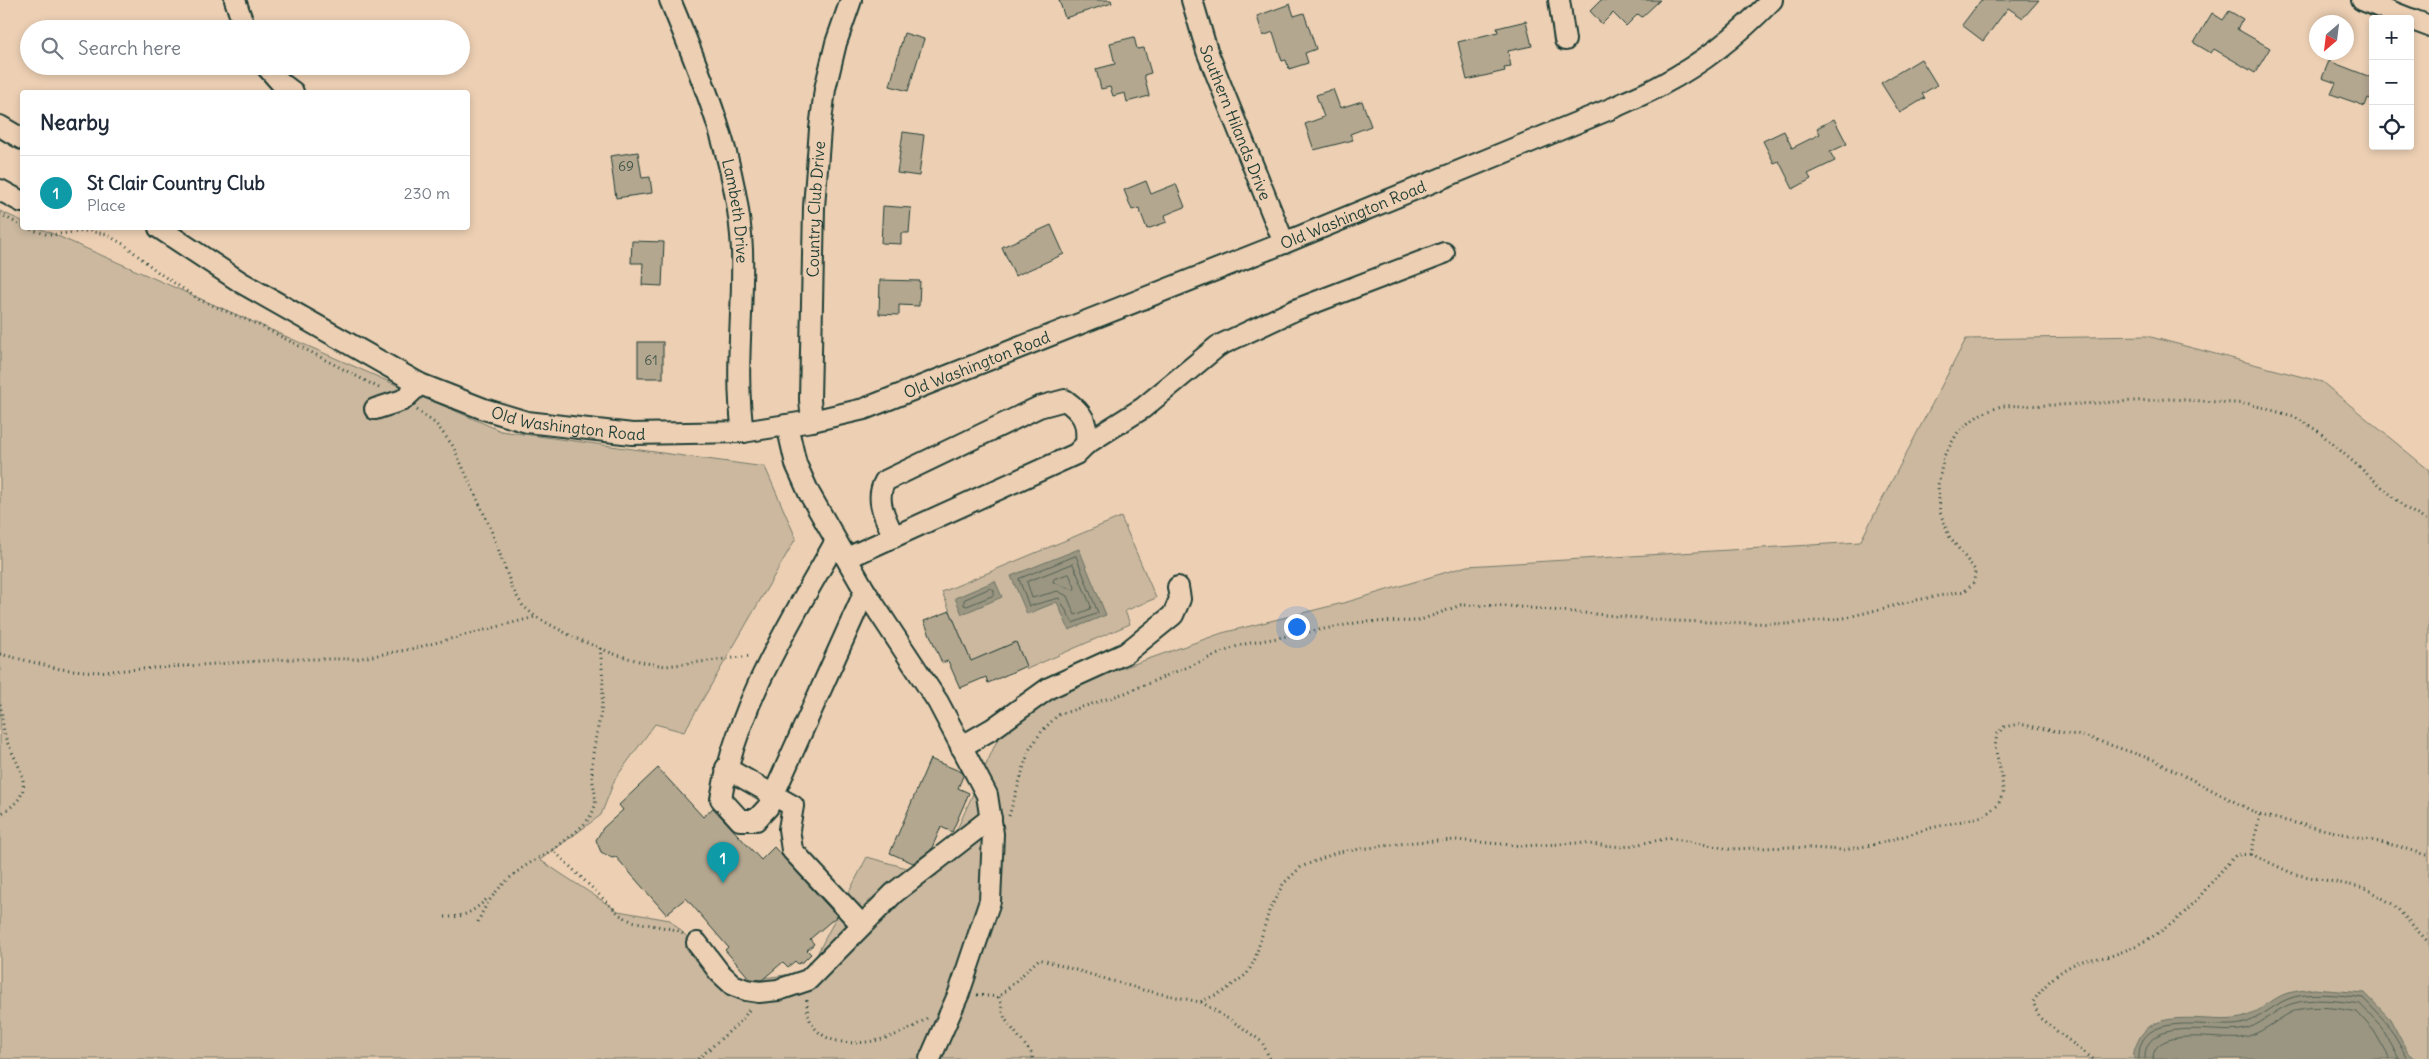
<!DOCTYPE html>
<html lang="en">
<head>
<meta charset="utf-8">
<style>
	:root { --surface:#fff; --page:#f6f6f7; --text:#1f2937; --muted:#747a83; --line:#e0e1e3; --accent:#111827 }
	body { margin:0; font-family:Delius,sans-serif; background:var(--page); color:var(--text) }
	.controls { position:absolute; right:15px; top:15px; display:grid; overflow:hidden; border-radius:5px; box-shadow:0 2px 8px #0003 }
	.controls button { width:45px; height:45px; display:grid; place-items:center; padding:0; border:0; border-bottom:1px solid var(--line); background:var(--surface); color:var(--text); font:25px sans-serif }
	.compass { position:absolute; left:2309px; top:15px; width:45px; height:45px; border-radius:50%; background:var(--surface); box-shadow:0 2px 8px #0003; rotate:208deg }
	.you { position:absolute; left:1296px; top:626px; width:18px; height:18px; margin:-12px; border:4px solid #fff; border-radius:50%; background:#1a73e8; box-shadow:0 0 0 8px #1a73e833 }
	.badge { display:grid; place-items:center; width:32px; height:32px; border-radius:50%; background:var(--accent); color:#fff; font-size:16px; font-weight:700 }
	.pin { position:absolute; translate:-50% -41px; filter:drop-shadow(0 1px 2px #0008) }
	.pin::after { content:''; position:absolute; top:26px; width:18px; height:15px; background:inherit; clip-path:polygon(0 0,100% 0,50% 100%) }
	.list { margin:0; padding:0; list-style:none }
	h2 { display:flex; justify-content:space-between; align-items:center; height:65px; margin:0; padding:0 20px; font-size:21px }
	h2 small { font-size:16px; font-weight:400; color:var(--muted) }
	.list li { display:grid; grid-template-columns:32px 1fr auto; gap:15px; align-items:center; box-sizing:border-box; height:75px; padding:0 20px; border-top:1px solid var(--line) }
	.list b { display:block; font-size:19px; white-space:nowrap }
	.list p { margin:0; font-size:16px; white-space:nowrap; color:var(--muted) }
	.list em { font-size:16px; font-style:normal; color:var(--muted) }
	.icon { flex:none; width:28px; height:28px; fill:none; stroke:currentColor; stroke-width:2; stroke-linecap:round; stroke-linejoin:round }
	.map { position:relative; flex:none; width:2429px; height:1059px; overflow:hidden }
	.search { position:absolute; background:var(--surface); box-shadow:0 2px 8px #0003; left:20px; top:20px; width:450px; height:55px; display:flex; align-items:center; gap:12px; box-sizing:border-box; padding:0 18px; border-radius:28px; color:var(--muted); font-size:19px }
	.panel { position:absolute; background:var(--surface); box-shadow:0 2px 8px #0003; left:20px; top:90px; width:450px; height:140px; border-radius:5px }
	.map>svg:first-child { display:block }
	.green { fill:#cbb89f; stroke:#757a6a }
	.water { fill:#9b9682; stroke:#697263 }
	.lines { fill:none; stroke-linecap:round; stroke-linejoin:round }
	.shore { stroke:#516153; stroke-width:1 }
	.building { fill:#b4a790; stroke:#1f3d34 }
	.minor-casing { stroke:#1f3d34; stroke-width:24 }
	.path { stroke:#1f3d34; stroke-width:3; stroke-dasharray:1 4; stroke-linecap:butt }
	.minor { stroke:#edd0b4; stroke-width:20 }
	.labels { text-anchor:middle; stroke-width:5; stroke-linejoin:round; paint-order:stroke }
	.number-label { font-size:14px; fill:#44584b }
	.street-label { font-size:16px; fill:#1f3d34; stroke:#edd0b4 }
</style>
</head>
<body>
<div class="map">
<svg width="2429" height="1059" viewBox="0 0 2429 1059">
	<rect width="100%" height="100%" fill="#edd0b4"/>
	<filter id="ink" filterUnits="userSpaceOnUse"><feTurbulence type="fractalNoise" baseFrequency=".02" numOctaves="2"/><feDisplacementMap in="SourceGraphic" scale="10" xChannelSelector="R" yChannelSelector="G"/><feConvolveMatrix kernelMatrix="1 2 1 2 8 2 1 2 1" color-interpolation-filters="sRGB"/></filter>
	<g filter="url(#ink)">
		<g class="green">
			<path d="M 0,211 L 22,221 L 22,228 L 38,228 L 44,230 L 501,431 L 765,467 L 796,538 L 684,732 L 655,724 L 615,779 L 601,815 L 540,860 L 618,911 L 670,920 L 733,982 L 808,972 L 867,857 L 936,876 L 1012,707 L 1222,633 L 1347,602 L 1467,566 L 1860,542 L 1966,339 L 2147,336 L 2322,382 L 2429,470 L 2429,1059 L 0,1059 Z"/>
			<path d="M 1121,517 L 1156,598 L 1125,611 L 1130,624 L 1027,669 L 1016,642 L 978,658 L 969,670 L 967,652 L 942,592 Z"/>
		</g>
		<g class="water">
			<path d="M 1079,549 L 1106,615 L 1069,630 L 1057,602 L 1027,614 L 1011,576 Z"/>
			<path d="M 995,581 L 1002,597 L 962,614 L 955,598 Z"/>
			<path d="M 2314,989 L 2365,993 L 2390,1019 L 2408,1053 L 2415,1059 L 2134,1059 C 2133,1051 2135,1048 2138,1041 C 2154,1004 2212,1025 2241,1018 C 2259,1014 2271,998 2288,993 C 2296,991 2306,990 2314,989 Z"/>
		</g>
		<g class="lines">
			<g class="shore">
				<path d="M 1076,556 L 1098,613 L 1073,623 L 1059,598 L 1029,606 L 1019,579 Z"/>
				<path d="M 1073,564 L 1091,606 L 1090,609 L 1075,615 L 1067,596 L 1058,591 L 1032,598 L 1027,582 Z"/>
				<path d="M 1069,574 L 1075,587 L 1074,590 L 1053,582 L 1054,579 Z"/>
				<path d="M 991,588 L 994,590 L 994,595 L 967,606 L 964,605 L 964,600 Z"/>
				<path d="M 2139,1059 C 2136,1007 2212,1030 2241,1024 C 2259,1020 2271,1006 2288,999 C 2306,991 2344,995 2363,998 L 2386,1022 L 2408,1059"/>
				<path d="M 2145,1059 C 2143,1015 2215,1034 2240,1030 C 2261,1027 2273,1010 2291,1004 C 2312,997 2340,1001 2360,1004 L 2381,1026 L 2399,1059"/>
				<path d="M 2153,1059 C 2152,1025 2220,1041 2240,1038 C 2261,1035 2274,1021 2292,1012 C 2309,1004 2339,1008 2357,1012 L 2374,1031 L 2390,1059"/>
			</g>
		</g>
		<g class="building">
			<path d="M 1059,0 L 1111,0 L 1112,3 L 1065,18 Z"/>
			<path d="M 1601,0 L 1660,0 L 1642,17 L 1638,14 L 1626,26 L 1613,13 L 1602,24 L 1590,11 Z"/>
			<path d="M 1981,0 L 2039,0 L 2023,18 L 2008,8 L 1983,41 L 1962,25 Z"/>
			<path d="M 1290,4 L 1294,16 L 1304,13 L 1316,49 L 1305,53 L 1308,63 L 1289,69 L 1286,60 L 1282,61 L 1273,32 L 1263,36 L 1257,16 Z"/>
			<path d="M 2229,11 L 2243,19 L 2237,29 L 2270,48 L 2255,73 L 2214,49 L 2211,53 L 2194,43 L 2212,13 L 2223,20 Z"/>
			<path d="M 1526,21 L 1532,46 L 1508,51 L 1511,67 L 1504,68 L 1505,71 L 1467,80 L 1458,42 L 1498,32 L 1497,28 Z"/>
			<path d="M 904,33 L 924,39 L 908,91 L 890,86 Z"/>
			<path d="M 1134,37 L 1137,49 L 1144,48 L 1151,73 L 1144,75 L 1149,96 L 1127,102 L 1125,93 L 1113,96 L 1110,87 L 1101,89 L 1096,69 L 1115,64 L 1110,43 Z"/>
			<path d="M 1921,59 L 1937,85 L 1922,94 L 1925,98 L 1900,113 L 1881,83 Z"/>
			<path d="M 2329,61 L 2373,78 L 2373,100 L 2368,98 L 2365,106 L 2331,94 L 2336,83 L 2322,78 Z"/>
			<path d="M 1333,89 L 1340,108 L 1362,101 L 1371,126 L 1350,134 L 1353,140 L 1314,150 L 1305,124 L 1324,117 L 1316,95 Z"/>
			<path d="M 1834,119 L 1847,144 L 1830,152 L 1835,161 L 1808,174 L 1811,179 L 1793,189 L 1779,161 L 1774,163 L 1763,141 L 1784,131 L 1792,148 L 1820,134 L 1817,128 Z"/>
			<path d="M 903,132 L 924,135 L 919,176 L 897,173 Z"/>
			<path d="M 638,152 L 642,178 L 650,177 L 652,193 L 616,198 L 610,156 Z"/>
			<path d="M 1146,181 L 1151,194 L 1176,184 L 1185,207 L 1165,215 L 1167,222 L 1147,229 L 1139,208 L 1132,210 L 1124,190 Z"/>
			<path d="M 883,206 L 911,208 L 909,233 L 901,233 L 901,244 L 881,243 Z"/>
			<path d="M 1051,225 L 1064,254 L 1015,276 L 1002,247 Z"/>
			<path d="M 632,241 L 664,242 L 662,286 L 642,285 L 643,263 L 631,263 Z"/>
			<path d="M 880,280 L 920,281 L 919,306 L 899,305 L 899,315 L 879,314 Z"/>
			<rect x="638" y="342" width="25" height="36"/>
			<path d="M 950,611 L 971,661 L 1016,642 L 1026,666 L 988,683 L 986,677 L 960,688 L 948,661 L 942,663 L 924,621 Z"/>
			<path d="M 930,759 L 962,772 L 963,776 L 958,788 L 969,793 L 952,832 L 941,827 L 931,850 L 913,863 L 890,853 Z"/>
			<path d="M 658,768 L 703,817 L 713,808 L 761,860 L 774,847 L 837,916 L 810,939 L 814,944 L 807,950 L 811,954 L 804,961 L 798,964 L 795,961 L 788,967 L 783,962 L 762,980 L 750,979 L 725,950 L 728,947 L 686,898 L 666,914 L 616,857 L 612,858 L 601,852 L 596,840 L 603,828 L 623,810 L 619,805 Z"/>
		</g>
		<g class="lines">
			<defs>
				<g id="minor">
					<path d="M 235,0 L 245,29"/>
					<path id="s1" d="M 670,0 C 703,79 738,163 742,250 C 744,312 734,370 743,432"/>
					<path id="s2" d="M 1192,0 L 1207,51 L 1284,243"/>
					<path d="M 1559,0 L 1565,40"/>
					<path d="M 2362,0 L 2410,19"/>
					<path d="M 2410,19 L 2429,26"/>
					<path d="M 266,66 L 281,83 L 293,92"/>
					<path d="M 0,126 L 22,139"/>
					<path d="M 0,190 L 22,202"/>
					<path id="s3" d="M 159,228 L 242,283 L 420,384 L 484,409 L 527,422 L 632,434 L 743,432 L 812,421 L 864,409 L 1284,243 L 1615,107 C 1631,99 1648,93 1663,84 C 1703,63 1741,32 1772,0"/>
					<path d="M 375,409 L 403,400 L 420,384"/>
					<path id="s4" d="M 812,421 L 810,400 L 814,207 L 820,129 L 825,89 L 836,43 L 851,0"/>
					<path d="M 787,425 L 796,464 L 809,493 L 865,591 L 938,702 L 987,795 L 993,834 L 990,901 L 959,993 L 930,1059"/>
					<path d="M 1086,444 L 1143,408 L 1218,346 L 1295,310 L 1444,253"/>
					<path d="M 836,541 C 791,621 736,707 721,799 L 740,820 L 756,820 L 768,807 L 865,591"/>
					<path d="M 847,558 L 1076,454 L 1086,444 C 1088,421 1083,413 1065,400 L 1039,407 L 885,481 C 874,500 886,519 894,537"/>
					<path d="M 961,747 L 992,729 L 1049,688 L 1126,653 L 1173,615 L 1180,599 L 1178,587"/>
					<path d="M 726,768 L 793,806 L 789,829 L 792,850 L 862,925"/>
					<path d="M 697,943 L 719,972 L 733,985 L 746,990 L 759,992 L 778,990 L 808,980 L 894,893 L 991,818"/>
				</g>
			</defs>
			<use href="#minor" class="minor-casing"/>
			<g class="path">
				<path d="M 0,214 L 22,226"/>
				<path d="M 26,228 L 49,235 L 87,231 L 105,234 L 125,245 L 159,273 L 200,300 L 261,326 L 379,388"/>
				<path d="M 417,410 L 436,424 L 453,446 L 490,527 L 513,590 L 523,606 L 536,617 L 575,638 L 614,654 L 646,663 L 666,666 L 751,656"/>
				<path d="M 0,654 L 60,669 L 96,672 L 290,659 L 356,659 L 411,649 L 535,617"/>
				<path d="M 0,704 C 3,717 2,733 9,746 C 22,773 37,794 0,814"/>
				<path d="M 2260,815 L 2251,854 L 2294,874 L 2365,888 L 2394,905 L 2429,943"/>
				<path d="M 1009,816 L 1029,750 L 1042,731 L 1058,715 L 1125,693 L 1240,645 L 1361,622 L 1418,621 L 1461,605 L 1508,606 L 1671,621 L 1788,624 L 1844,618 L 1917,600 L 1965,591 L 1974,582 L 1975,570 L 1949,536 L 1940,512 L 1938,485 L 1944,456 L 1958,432 L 1979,415 L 2001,406 L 2061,405 L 2170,399 L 2249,404 L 2293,416 L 2318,431 L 2406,508 L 2429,522"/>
				<path d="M 553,850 C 566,839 586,827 593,811 C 599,798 592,786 592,773 C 591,749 600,726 602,702 C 604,684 602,666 600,648"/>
				<path d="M 445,917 C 465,918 475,910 489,897"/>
				<path d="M 478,922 C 492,887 520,867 553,850 L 620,915 L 631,921 L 677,930 L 683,934"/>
				<path d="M 977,995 L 999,997 L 1039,959 L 1143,990 L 1200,1002 L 1224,991 L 1247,974 L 1255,959 L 1269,911 L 1283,884 L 1301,867 L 1338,852 L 1414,842 L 1456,840 L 1523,846 L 1578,843 L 1623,847 L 1670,838 L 1729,849 L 1792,847 L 1844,850 L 1877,844 L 1931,828 L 1984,816 L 1998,805 L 2003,793 L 2002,778 L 1995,747 L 1997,734 L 2004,727 L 2019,724 L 2087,737 L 2154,760 L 2260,815 L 2397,846 L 2429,856"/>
				<path d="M 999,997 L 1005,1019 L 1031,1053 L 1033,1059"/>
				<path d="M 807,1000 C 804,1059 886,1049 927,1018"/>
				<path d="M 1201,1002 L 1240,1026 L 1262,1042 L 1270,1059"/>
				<path d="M 698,1059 L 741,1021 L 749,1010"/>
				<path d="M 2093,1059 L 2040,1018 L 2033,1002 C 2045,983 2063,966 2086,960 C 2096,958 2107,958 2116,954 C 2133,948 2152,938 2167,927 C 2195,907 2212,879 2236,855 L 2251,854"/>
			</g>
			<use href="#minor" class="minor"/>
		</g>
	</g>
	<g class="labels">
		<g class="number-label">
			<text x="626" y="171">69</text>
			<text x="651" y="365">61</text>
		</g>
		<g class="street-label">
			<text dy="6" stroke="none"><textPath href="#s2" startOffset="130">Southern Hilands Drive</textPath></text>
			<text dy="6" stroke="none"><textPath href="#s4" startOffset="212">Country Club Drive</textPath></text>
			<text dy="6" stroke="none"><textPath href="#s1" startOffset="222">Lambeth Drive</textPath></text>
			<text dy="6" stroke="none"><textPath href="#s3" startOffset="1284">Old Washington Road</textPath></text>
			<text dy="6" stroke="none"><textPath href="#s3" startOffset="879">Old Washington Road</textPath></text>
			<text dy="6" stroke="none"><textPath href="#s3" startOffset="459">Old Washington Road</textPath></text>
		</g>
	</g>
</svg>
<div class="controls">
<button>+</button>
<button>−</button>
<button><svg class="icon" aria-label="locate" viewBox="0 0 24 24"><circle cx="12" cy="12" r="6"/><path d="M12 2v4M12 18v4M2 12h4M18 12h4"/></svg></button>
</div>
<svg class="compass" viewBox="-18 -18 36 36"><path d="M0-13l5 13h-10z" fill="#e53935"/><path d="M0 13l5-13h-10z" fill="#747a83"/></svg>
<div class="you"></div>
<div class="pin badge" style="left:723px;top:883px;background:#0f9aa8">1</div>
<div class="search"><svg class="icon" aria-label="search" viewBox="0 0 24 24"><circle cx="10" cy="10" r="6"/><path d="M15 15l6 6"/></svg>Search here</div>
<section class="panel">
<h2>Nearby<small></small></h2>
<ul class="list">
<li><span class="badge" style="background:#0f9aa8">1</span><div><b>St Clair Country Club</b><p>Place</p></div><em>230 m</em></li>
</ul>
</section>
</div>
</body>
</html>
